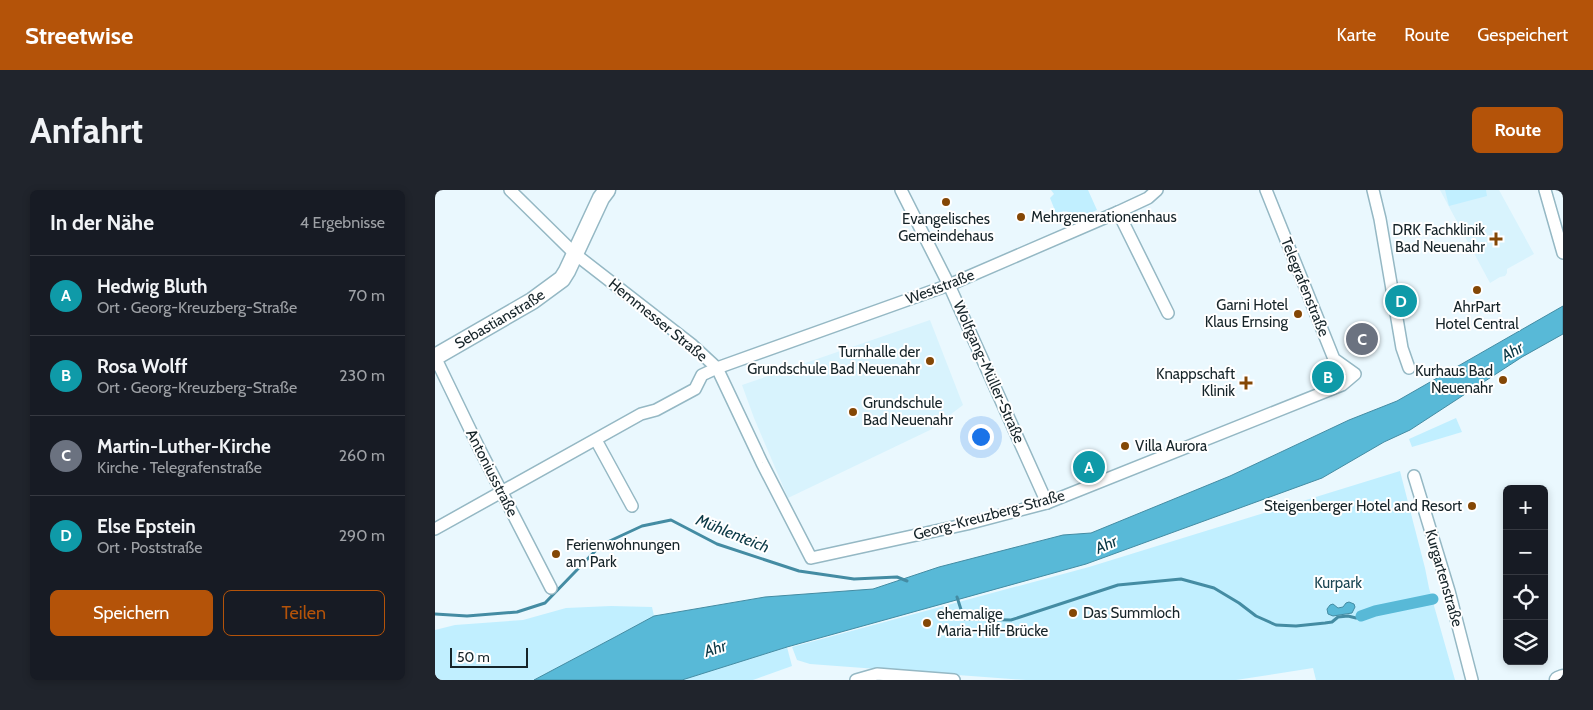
<!DOCTYPE html>
<html lang="de">
<head>
<meta charset="utf-8">
<style>
	:root { --surface:#171b24; --page:#20242c; --text:#f1f3f6; --muted:#9ea1a6; --line:#363941; --accent:#b45309 }
	body { margin:0; font-family:Cabin,sans-serif; background:var(--page); color:var(--text) }
	.controls { position:absolute; right:15px; bottom:15px; display:grid; overflow:hidden; border-radius:8px; box-shadow:0 2px 8px #0003 }
	.controls button { width:45px; height:45px; display:grid; place-items:center; padding:0; border:0; border-bottom:1px solid var(--line); background:var(--surface); color:var(--text); font:25px sans-serif }
	.scale { position:absolute; left:15px; bottom:12px; width:78px; box-sizing:border-box; padding-left:5px; border:2px solid #162429; border-top:0; font-size:14px; line-height:18px; white-space:nowrap; color:#162429; -webkit-text-stroke:4px #fff; paint-order:stroke }
	.you { position:absolute; left:545px; top:246px; width:18px; height:18px; margin:-12px; border:4px solid #fff; border-radius:50%; background:#1a73e8; box-shadow:0 0 0 8px #1a73e833 }
	.badge { display:grid; place-items:center; width:32px; height:32px; border-radius:50%; background:var(--accent); color:#fff; font-size:16px; font-weight:700 }
	.pin { position:absolute; translate:-50% -50%; border:2px solid #fff; box-shadow:0 1px 5px #0006 }
	.list { margin:0; padding:0; list-style:none }
	h2 { display:flex; justify-content:space-between; align-items:center; height:65px; margin:0; padding:0 20px; font-size:21px }
	h2 small { font-size:16px; font-weight:400; color:var(--muted) }
	.list li { display:grid; grid-template-columns:32px 1fr auto; gap:15px; align-items:center; box-sizing:border-box; height:80px; padding:0 20px; border-top:1px solid var(--line) }
	.list b { display:block; font-size:19px; white-space:nowrap }
	.list p { margin:0; font-size:16px; white-space:nowrap; color:var(--muted) }
	.list em { font-size:16px; font-style:normal; color:var(--muted) }
	.actions { display:flex; gap:10px; padding:15px 20px }
	.actions a { flex:1; padding:11px 0; border:1px solid var(--accent); border-radius:8px; text-align:center; font-size:18px; color:var(--accent) }
	.actions .main { background:var(--accent); color:#fff }
	.icon { flex:none; width:28px; height:28px; fill:none; stroke:currentColor; stroke-width:2; stroke-linecap:round; stroke-linejoin:round }
	.map { position:relative; flex:none; width:1128px; height:490px; overflow:hidden; border-radius:8px }
	header { display:flex; align-items:center; gap:30px; box-sizing:border-box; height:70px; padding:0 25px; background:var(--accent); color:#fff }
	header strong { font-size:24px }
	nav { display:flex; gap:28px; margin-inline-start:auto; font-size:18px }
	.intro { display:flex; align-items:center; justify-content:space-between; box-sizing:border-box; height:120px; padding:0 30px }
	h1 { margin:0; font-size:35px }
	.button { padding:12px 22px; border-radius:8px; background:var(--accent); color:#fff; font-size:18px; font-weight:700 }
	main { display:flex; gap:30px; padding:0 30px }
	aside { flex:1; background:var(--surface); border-radius:8px; box-shadow:0 2px 8px #0003 }
	.map>svg:first-child { display:block }
	.built { fill:#d8f3fd }
	.green { fill:#c1efff }
	.water { fill:#58b9d7; stroke:#448ca3 }
	.lines { fill:none; stroke-linecap:round; stroke-linejoin:round }
	.stream { stroke:#448ca3; stroke-width:3 }
	.canal { stroke:#58b9d7; stroke-width:11 }
	.street-casing { stroke:#95b8c4; stroke-width:14 }
	.secondary-casing { stroke:#95b8c4; stroke-width:19 }
	.street { stroke:#fff; stroke-width:11 }
	.secondary { stroke:#fff; stroke-width:16 }
	.poi-dot { fill:#844705; stroke:#fff; stroke-width:2 }
	.labels { text-anchor:middle; stroke-width:4; stroke-linejoin:round; paint-order:stroke }
	.poi-label { font-size:15px; fill:#162429; stroke:#fff; text-anchor:start }
	.street-label { font-size:15px; fill:#162429; stroke:#fff }
	.park-label { font-size:15px; fill:#1b4653; stroke:#fff }
	.water-label { font-size:16px; font-style:italic; fill:#0a3845; stroke:#fff }
</style>
</head>
<body>
<header>
<strong>Streetwise</strong>
<nav><a>Karte</a><a>Route</a><a>Gespeichert</a></nav>
</header>
<div class="intro"><h1>Anfahrt</h1><a class="button">Route</a></div>
<main>
<aside>
<h2>In der Nähe<small>4 Ergebnisse</small></h2>
<ul class="list">
<li><span class="badge" style="background:#0f9aa8">A</span><div><b>Hedwig Bluth</b><p>Ort · Georg-Kreuzberg-Straße</p></div><em>70 m</em></li>
<li><span class="badge" style="background:#0f9aa8">B</span><div><b>Rosa Wolff</b><p>Ort · Georg-Kreuzberg-Straße</p></div><em>230 m</em></li>
<li><span class="badge" style="background:#6b7280">C</span><div><b>Martin-Luther-Kirche</b><p>Kirche · Telegrafenstraße</p></div><em>260 m</em></li>
<li><span class="badge" style="background:#0f9aa8">D</span><div><b>Else Epstein</b><p>Ort · Poststraße</p></div><em>290 m</em></li>
</ul>
<div class="actions"><a class="main">Speichern</a><a>Teilen</a></div>
</aside>
<div class="map">
<svg width="1128" height="490" viewBox="0 0 1128 490">
	<rect width="100%" height="100%" fill="#eaf8fe"/>
	<g class="built">
		<path d="M 1005,0 L 1064,0 L 1099,64 L 1072,79 L 1072,83 L 1070,86 L 1065,87 L 1055,93 Z"/>
		<path d="M 495,130 L 528,215 L 495,240 L 353,308 L 319,228 L 307,195 Z"/>
	</g>
	<g class="green">
		<path d="M 616,0 L 653,0 L 662,20 L 644,28 C 636,21 631,20 621,23 L 615,8 L 619,4 Z"/>
		<path d="M 1010,0 L 1051,0 L 1052,6 L 1014,16 Z"/>
		<path d="M 1021,228 L 1027,242 L 977,257 L 974,249 Z"/>
		<path d="M 965,281 L 990,378 L 994,398 L 1020,490 L 881,490 L 878,478 L 801,490 L 591,490 L 375,474 L 362,470 L 357,457 L 654,377 Z"/>
		<path d="M 176,416 L 217,417 L 219,426 L 182,446 L 99,490 L 0,490 L 0,440 L 20,435 L 88,430 L 131,418 Z"/>
		<path d="M 352,457 L 357,476 L 318,490 L 247,490 Z"/>
	</g>
	<g class="water">
		<path d="M 1128,116 L 1128,144 L 1087,167 L 975,240 L 949,252 L 887,288 L 651,374 L 352,457 L 247,490 L 99,490 L 182,446 L 219,426 L 330,407 L 438,399 L 504,377 L 628,345 L 656,343 L 795,286 L 914,230 L 962,211 Z"/>
		<path d="M 914,412 L 919,414 L 920,417 L 917,423 L 898,426 L 893,424 L 892,419 L 895,415 L 898,414 L 903,418 L 908,417 L 911,413 Z"/>
	</g>
	<g class="lines">
		<g class="stream">
			<path d="M 522,407 L 529,429 L 576,430 L 683,395 L 746,389 L 779,398 L 804,413 L 821,426 L 841,435 L 861,436 L 890,433 L 897,432 L 903,427 L 913,426 L 921,428 L 926,426"/>
			<path d="M 0,424 L 32,426 L 82,422 L 110,413 L 166,355 L 207,336 L 236,330 L 282,354 L 364,381 L 419,389 L 462,387 L 472,391"/>
		</g>
		<path class="canal" d="M 926,426 L 940,421 L 998,409"/>
		<defs>
			<g id="street">
				<path d="M 75,0 L 140,64 L 256,154 L 282,178 L 327,273 L 376,368 L 532,334 L 612,313 L 907,195 L 920,184 L 899,169 L 831,0"/>
				<path d="M 466,0 L 514,95 L 612,313"/>
				<path d="M 938,0 L 945,29 L 967,158 L 974,178"/>
				<path d="M 1110,0 L 1128,63"/>
				<path d="M 683,22 L 733,123"/>
				<path d="M 0,167 L 44,258 L 116,398"/>
				<path d="M 161,250 L 197,316"/>
				<path d="M 979,286 L 1014,401 L 1037,490"/>
				<path d="M 0,339 L 206,224 L 221,220 L 260,199 L 267,185 L 282,178 L 514,95 L 683,22 L 713,8 L 722,0"/>
				<path d="M 421,490 L 442,484 L 519,490"/>
			</g>
			<g id="secondary">
				<path id="s1" d="M 0,167 L 97,111 L 127,89 L 132,81 L 166,8 L 172,0"/>
				<path d="M 1123,490 L 1128,488"/>
			</g>
		</defs>
		<use href="#street" class="street-casing"/>
		<use href="#secondary" class="secondary-casing"/>
		<use href="#street" class="street"/>
		<use href="#secondary" class="secondary"/>
	</g>
	<g class="poi-dot">
		<circle cx="511" cy="12" r="5"/>
		<circle cx="586" cy="27" r="5"/>
		<path d="M1058.5 41.5h5v5h5v5h-5v5h-5v-5h-5v-5h5z"/>
		<circle cx="1042" cy="100" r="5"/>
		<circle cx="863" cy="124" r="5"/>
		<circle cx="495" cy="171" r="5"/>
		<circle cx="1068" cy="190" r="5"/>
		<path d="M808.5 185.5h5v5h5v5h-5v5h-5v-5h-5v-5h5z"/>
		<circle cx="418" cy="222" r="5"/>
		<circle cx="690" cy="256" r="5"/>
		<circle cx="1037" cy="316" r="5"/>
		<circle cx="121" cy="364" r="5"/>
		<circle cx="638" cy="423" r="5"/>
		<circle cx="492" cy="433" r="5"/>
	</g>
	<g class="labels">
		<g class="poi-label">
			<text x="596" y="32">Mehrgenerationenhaus</text>
			<text x="511" y="34" text-anchor="middle">Evangelisches<tspan x="511" dy="17">Gemeindehaus</tspan></text>
			<text x="1050" y="45" text-anchor="end">DRK Fachklinik<tspan x="1050" dy="17">Bad Neuenahr</tspan></text>
			<text x="853" y="120" text-anchor="end">Garni Hotel<tspan x="853" dy="17">Klaus Ernsing</tspan></text>
			<text x="1042" y="122" text-anchor="middle">AhrPart<tspan x="1042" dy="17">Hotel Central</tspan></text>
			<text x="485" y="167" text-anchor="end">Turnhalle der<tspan x="485" dy="17">Grundschule Bad Neuenahr</tspan></text>
			<text x="1058" y="186" text-anchor="end">Kurhaus Bad<tspan x="1058" dy="17">Neuenahr</tspan></text>
			<text x="800" y="189" text-anchor="end">Knappschaft<tspan x="800" dy="17">Klinik</tspan></text>
			<text x="428" y="218">Grundschule<tspan x="428" dy="17">Bad Neuenahr</tspan></text>
			<text x="700" y="261">Villa Aurora</text>
			<text x="1027" y="321" text-anchor="end">Steigenberger Hotel and Resort</text>
			<text x="131" y="360">Ferienwohnungen<tspan x="131" dy="17">am Park</tspan></text>
			<text x="648" y="428">Das Summloch</text>
			<text x="502" y="429">ehemalige<tspan x="502" dy="17">Maria-Hilf-Brücke</tspan></text>
		</g>
		<g class="street-label">
			<text transform="translate(505 97) rotate(-21)" y="5">Weststraße</text>
			<text transform="translate(870 97) rotate(68)" y="5">Telegrafenstraße</text>
			<text dy="5" stroke="none"><textPath href="#s1" startOffset="75">Sebastianstraße</textPath></text>
			<text transform="translate(223 130) rotate(39)" y="5">Hemmesser Straße</text>
			<text transform="translate(554 182) rotate(66)" y="5">Wolfgang-Müller-Straße</text>
			<text transform="translate(57 283) rotate(63)" y="5">Antoniusstraße</text>
			<text transform="translate(554 325) rotate(-15)" y="5">Georg-Kreuzberg-Straße</text>
			<text transform="translate(1009 388) rotate(74)" y="5">Kurgartenstraße</text>
		</g>
		<g class="park-label">
			<text x="903" y="398">Kurpark</text>
		</g>
		<g class="water-label">
			<text transform="translate(1077 161) rotate(-29)" y="6">Ahr</text>
			<text transform="translate(298 343) rotate(22)" y="6">Mühlenteich</text>
			<text transform="translate(671 354) rotate(-24)" y="6">Ahr</text>
			<text transform="translate(280 458) rotate(-18)" y="6">Ahr</text>
		</g>
	</g>
</svg>
<div class="controls">
<button>+</button>
<button>−</button>
<button><svg class="icon" aria-label="locate" viewBox="0 0 24 24"><circle cx="12" cy="12" r="6"/><path d="M12 2v4M12 18v4M2 12h4M18 12h4"/></svg></button>
<button><svg class="icon" aria-label="layers" viewBox="0 0 24 24"><path d="M12 4l9 5-9 5-9-5zM3 14l9 5 9-5"/></svg></button>
</div>
<div class="scale">50 m</div>
<div class="you"></div>
<div class="pin badge" style="left:654px;top:277px;background:#0f9aa8">A</div>
<div class="pin badge" style="left:893px;top:187px;background:#0f9aa8">B</div>
<div class="pin badge" style="left:927px;top:149px;background:#6b7280">C</div>
<div class="pin badge" style="left:966px;top:111px;background:#0f9aa8">D</div>
</div>
</main>
</body>
</html>
